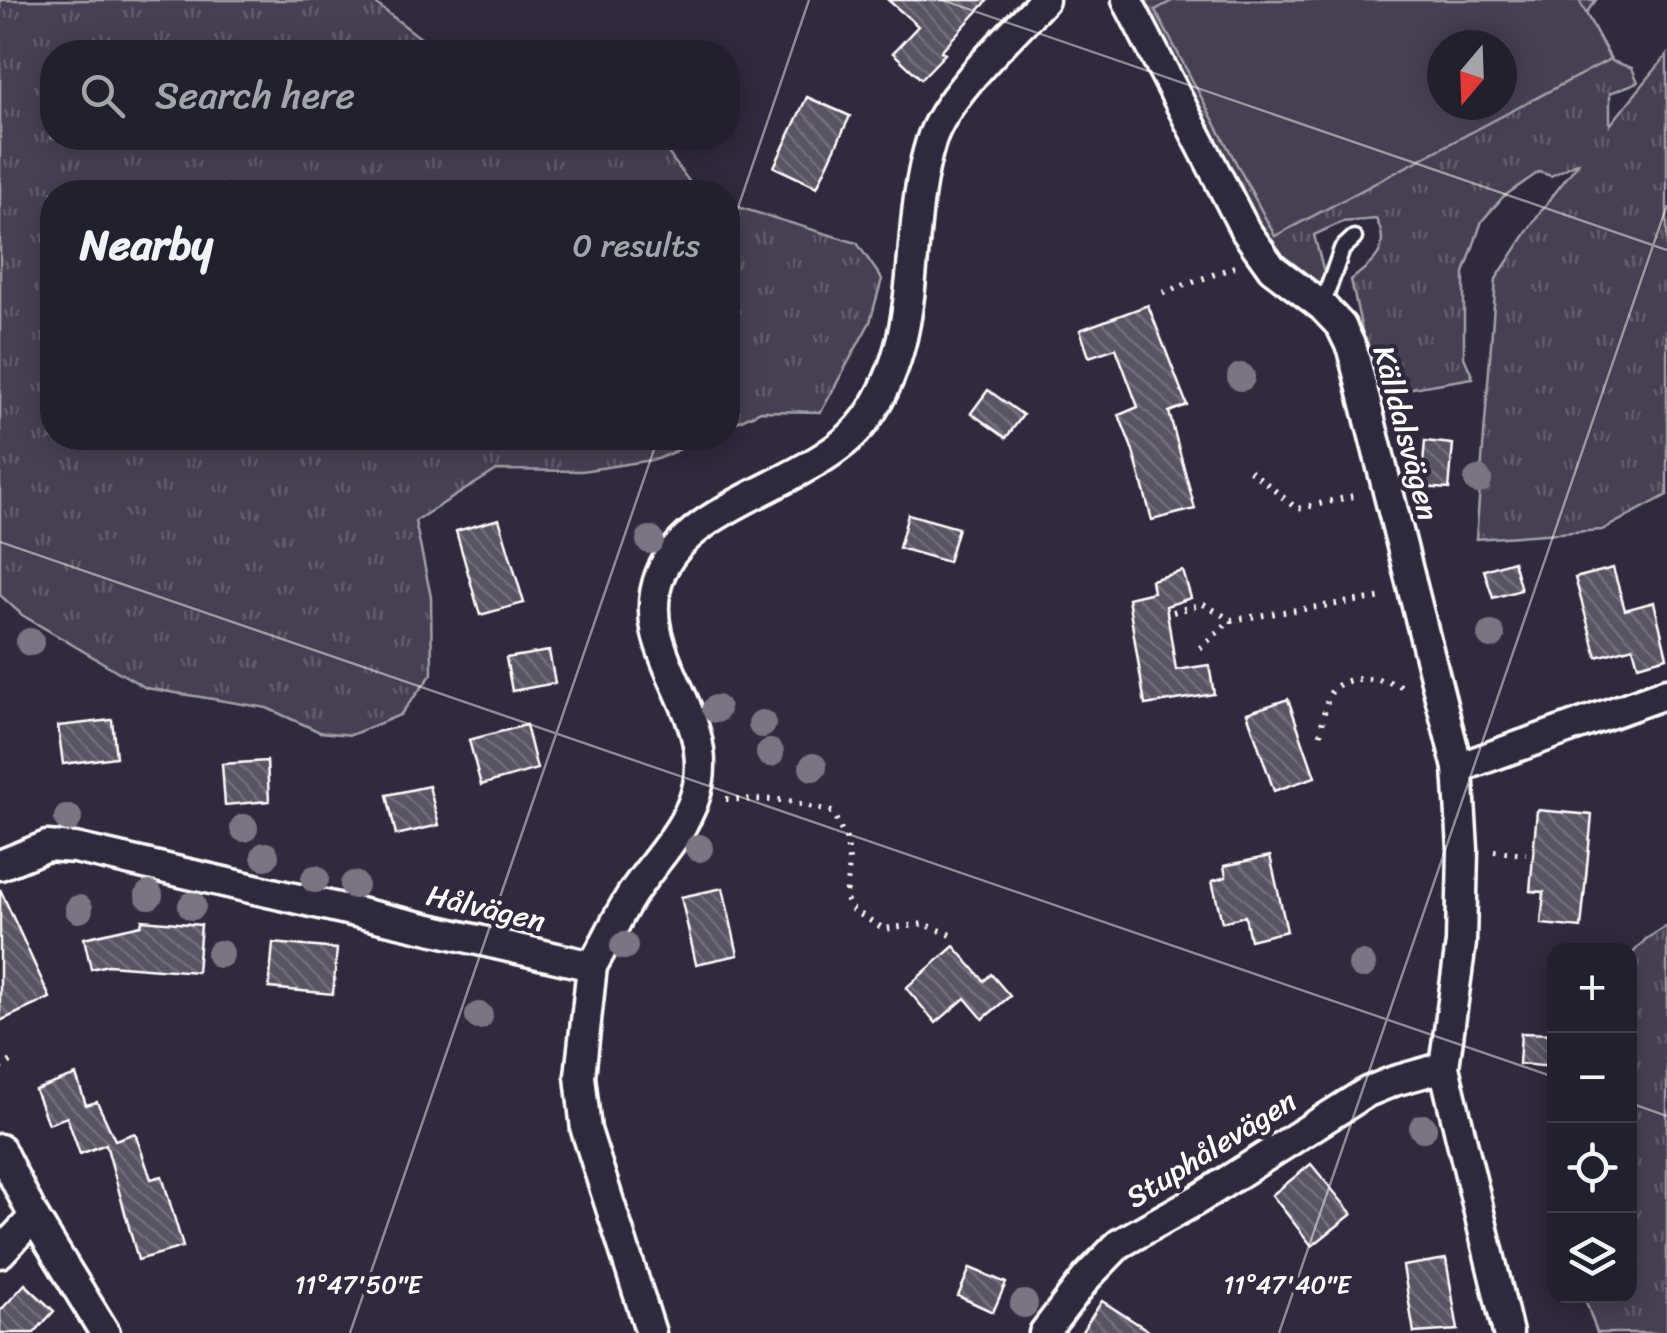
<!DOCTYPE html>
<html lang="en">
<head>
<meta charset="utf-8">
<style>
	:root { --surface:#23202e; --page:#2b2836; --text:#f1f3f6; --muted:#a3a3aa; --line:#403e4a }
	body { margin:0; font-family:Sriracha,sans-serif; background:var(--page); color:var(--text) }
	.controls { position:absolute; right:30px; bottom:30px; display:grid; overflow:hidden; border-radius:20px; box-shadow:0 5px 25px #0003 }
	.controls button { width:90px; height:90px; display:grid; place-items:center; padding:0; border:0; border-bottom:2px solid var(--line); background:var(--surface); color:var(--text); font:50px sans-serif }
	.compass { position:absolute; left:1427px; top:30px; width:90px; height:90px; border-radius:50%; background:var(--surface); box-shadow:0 5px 25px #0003; rotate:199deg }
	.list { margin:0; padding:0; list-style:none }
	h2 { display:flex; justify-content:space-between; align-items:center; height:130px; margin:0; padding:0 40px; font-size:42px }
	h2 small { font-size:32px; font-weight:400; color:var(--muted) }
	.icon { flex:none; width:55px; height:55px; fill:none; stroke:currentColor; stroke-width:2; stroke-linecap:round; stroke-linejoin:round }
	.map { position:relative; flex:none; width:1667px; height:1333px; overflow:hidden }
	.search { position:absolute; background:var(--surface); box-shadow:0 5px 25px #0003; left:40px; top:40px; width:700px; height:110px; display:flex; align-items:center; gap:25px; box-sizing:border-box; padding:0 35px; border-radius:40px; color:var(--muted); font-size:38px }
	.panel { position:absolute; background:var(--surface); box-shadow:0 5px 25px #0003; left:40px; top:180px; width:700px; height:270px; border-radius:40px }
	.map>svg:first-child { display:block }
	.grass { fill:url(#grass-tufts); stroke:#a2a0a8; stroke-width:2.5; fill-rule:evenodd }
	.pitch { fill:#464152; stroke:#a2a0a8; stroke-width:2.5; fill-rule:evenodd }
	.building { fill:url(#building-back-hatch); stroke:#fff; stroke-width:2.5 }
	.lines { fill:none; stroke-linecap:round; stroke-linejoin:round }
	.service-casing { stroke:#fff; stroke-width:21 }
	.minor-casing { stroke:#fff; stroke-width:35 }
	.path { stroke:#fff; stroke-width:6; stroke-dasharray:2.5 8; stroke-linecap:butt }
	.service { stroke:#2f2a3d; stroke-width:14 }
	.minor { stroke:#2f2a3d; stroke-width:28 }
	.tree { fill:#797582 }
	.ticks { fill:none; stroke:#fff; stroke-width:2.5; stroke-opacity:0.45 }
	.labels { text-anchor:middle; stroke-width:9; stroke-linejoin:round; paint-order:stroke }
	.street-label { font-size:30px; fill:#fff; stroke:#2f2a3d }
	.ticks-label { font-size:25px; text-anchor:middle; fill:#fff; stroke:#2f2a3d; stroke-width:9; stroke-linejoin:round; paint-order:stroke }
</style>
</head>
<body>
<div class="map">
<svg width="1667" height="1333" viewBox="0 0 1667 1333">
	<defs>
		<pattern id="grass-tufts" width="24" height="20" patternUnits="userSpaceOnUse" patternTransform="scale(2.5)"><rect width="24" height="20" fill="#464152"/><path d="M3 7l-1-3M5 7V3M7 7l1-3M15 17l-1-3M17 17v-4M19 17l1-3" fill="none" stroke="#625e6c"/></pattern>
		<pattern id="building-back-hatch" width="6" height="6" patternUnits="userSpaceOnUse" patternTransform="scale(2.5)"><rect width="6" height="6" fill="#595564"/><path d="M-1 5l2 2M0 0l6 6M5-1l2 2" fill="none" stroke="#726e7b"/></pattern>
	</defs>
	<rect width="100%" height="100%" fill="#2f2a3d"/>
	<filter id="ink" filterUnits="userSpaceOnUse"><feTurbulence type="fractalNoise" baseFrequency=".01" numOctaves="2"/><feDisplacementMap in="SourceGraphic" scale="20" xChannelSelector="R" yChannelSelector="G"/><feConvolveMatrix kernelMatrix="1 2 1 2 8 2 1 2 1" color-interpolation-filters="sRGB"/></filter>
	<g filter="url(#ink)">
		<g class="grass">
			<path d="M 0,0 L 371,0 L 439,52 L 52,52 L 52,138 L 657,138 L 697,192 L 52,192 L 52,438 L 704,438 L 658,459 L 582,471 L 497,470 L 415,521 L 431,597 L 432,674 L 400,715 L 351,735 L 320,732 L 267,708 L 146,688 L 22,615 L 0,595 Z"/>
			<path d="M 1140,0 L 1596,0 L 1586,13 L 1612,61 L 1632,68 L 1638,82 L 1610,93 L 1610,125 L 1667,55 L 1667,495 L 1602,530 L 1476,539 L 1496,279 L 1540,212 L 1579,162 L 1551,176 L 1539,172 L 1503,197 L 1482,221 L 1464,273 L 1464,357 L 1473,378 L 1376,394 L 1351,280 C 1374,261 1392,250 1376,219 L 1342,222 L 1314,235 L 1324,272 L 1322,289 L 1265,247 ZM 1442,45 L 1502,45 L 1502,105 L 1442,105 Z"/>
			<path d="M 728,204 L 857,243 L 882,279 L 870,322 L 821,412 L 761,411 L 728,426 Z"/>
			<path d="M 1667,926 L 1667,1333 L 1597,1333 L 1584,1296 L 1630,1296 L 1630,956 L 1646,939 Z"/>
		</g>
		<path class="pitch" d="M 1174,0 L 1579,0 L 1610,59 L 1275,236 L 1155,10 ZM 1442,45 L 1502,45 L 1502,105 L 1442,105 Z"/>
		<g class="building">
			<path d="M 888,0 L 988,0 L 941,51 L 945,54 L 921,79 L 893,53 L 918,26 Z"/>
			<path d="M 807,97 L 850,116 L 817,187 L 774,167 Z"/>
			<path d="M 1148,305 L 1187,405 L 1169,412 L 1195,509 L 1152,520 L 1133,451 L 1119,415 L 1138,407 L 1116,348 L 1089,357 L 1080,330 Z"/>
			<path d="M 988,390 L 1023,415 L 1006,438 L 971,413 Z"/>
			<path d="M 1425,441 L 1453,444 L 1449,489 L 1421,487 Z"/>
			<path d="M 908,514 L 958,528 L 948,562 L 899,548 Z"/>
			<path d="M 499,519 L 524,603 L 480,615 L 456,531 Z"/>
			<path d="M 1513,561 L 1521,590 L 1493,598 L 1484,570 Z"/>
			<path d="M 1613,568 L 1625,610 L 1654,602 L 1667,657 L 1638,665 L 1633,647 L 1597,657 L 1575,578 Z"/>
			<path d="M 1183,571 L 1191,598 L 1166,606 L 1176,670 L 1209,665 L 1214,694 L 1145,705 L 1128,598 L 1153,592 L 1151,580 Z"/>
			<path d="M 549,651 L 555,683 L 512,691 L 506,658 Z"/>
			<path d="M 1288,699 L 1315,777 L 1274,791 L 1247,713 Z"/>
			<path d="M 112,720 L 116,757 L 63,764 L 58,726 Z"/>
			<path d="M 526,725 L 537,769 L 481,785 L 469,740 Z"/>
			<path d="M 267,761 L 269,801 L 225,805 L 222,764 Z"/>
			<path d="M 429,786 L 439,825 L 396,835 L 387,795 Z"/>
			<path d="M 1537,810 L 1592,815 L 1581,928 L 1541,924 L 1544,892 L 1530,891 Z"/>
			<path d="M 1270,856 L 1287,931 L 1250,940 L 1245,916 L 1222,922 L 1212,881 L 1226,877 L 1224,866 Z"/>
			<path d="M 723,888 L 738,955 L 696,964 L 681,897 Z"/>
			<path d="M 0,889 L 50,998 L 0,1021 Z"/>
			<path d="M 142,920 L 201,925 L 197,972 L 108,965 L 91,969 L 84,938 L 141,925 Z"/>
			<path d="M 273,943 L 337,949 L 333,994 L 269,988 Z"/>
			<path d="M 954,946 L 984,981 L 991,974 L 1010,996 L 983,1019 L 965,998 L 936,1023 L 906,988 Z"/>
			<path d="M 1521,1033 L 1554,1034 L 1554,1067 L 1519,1064 Z"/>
			<path d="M 76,1075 L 86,1105 L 97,1102 L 115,1140 L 135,1133 L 151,1179 L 162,1176 L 183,1247 L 138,1260 L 106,1144 L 80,1154 L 67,1117 L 48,1124 L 35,1090 Z"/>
			<path d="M 1311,1164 L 1352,1214 L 1312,1246 L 1272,1195 Z"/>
			<path d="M 1446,1259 L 1458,1330 L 1414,1333 L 1403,1266 Z"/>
			<path d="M 970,1268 L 1006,1283 L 993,1312 L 958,1296 Z"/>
			<path d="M 25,1284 L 54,1311 L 34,1333 L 0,1333 L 0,1311 Z"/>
			<path d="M 1102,1301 L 1152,1333 L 1081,1333 Z"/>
		</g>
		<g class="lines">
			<defs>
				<path id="service" d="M 1322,306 L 1342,249 L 1354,238"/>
				<g id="minor">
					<path d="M 1127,0 L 1245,230 L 1272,268 L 1322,306 L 1341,326 L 1352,349 L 1458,768 L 1463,849 L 1461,943 L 1444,1067 L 1508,1333"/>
					<path d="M 1458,768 L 1667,693"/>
					<path d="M 0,865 L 47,846 L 75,848 L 592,966 L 580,1076 L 586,1130 L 651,1333"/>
					<path d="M 592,966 C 606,943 617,917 632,894 C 655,859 690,827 698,785 C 714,710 631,650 660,575 C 691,498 820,485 867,418 C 927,333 902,234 931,141 C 945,96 1011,35 1044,0"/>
					<path d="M 0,1149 L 34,1217 L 105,1333"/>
					<path d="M 0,1253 L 34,1217"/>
					<path d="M 1044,1333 L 1087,1277 L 1119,1244 L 1197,1200 L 1367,1092 L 1394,1081 L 1444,1067"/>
				</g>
			</defs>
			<use href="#service" class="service-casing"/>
			<use href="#minor" class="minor-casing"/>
			<g class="path">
				<path d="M 1163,293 L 1237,266"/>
				<path d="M 1250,470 L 1297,509 L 1358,495"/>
				<path d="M 1173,612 L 1203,604 L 1231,620 L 1383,597"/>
				<path d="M 1200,648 L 1231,620"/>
				<path d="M 1320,734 C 1323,722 1324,706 1330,694 C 1343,671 1388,679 1406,688"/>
				<path d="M 726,799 L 785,800 L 832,812 L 847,841 L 849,862 L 846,899 L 850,908 L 884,929 L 924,924 L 954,936"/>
				<path d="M 1494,851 L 1526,854"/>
				<path d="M 0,1068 L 13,1060"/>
			</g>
			<use href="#service" class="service"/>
			<use href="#minor" class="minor"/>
		</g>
		<g class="tree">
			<circle cx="1241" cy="377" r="14"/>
			<circle cx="1478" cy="480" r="14"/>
			<circle cx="650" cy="540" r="14"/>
			<circle cx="1491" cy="635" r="14"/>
			<circle cx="30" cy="642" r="14"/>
			<circle cx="716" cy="709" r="14"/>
			<circle cx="762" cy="724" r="14"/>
			<circle cx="770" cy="753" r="14"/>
			<circle cx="813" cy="767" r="14"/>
			<circle cx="68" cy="818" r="14"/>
			<circle cx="244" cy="828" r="14"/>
			<circle cx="699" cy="848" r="14"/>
			<circle cx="265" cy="856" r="14"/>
			<circle cx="315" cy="879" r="14"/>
			<circle cx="354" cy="885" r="14"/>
			<circle cx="149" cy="895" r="14"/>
			<circle cx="192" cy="906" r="14"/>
			<circle cx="79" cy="909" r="14"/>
			<circle cx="624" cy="946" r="14"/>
			<circle cx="220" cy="954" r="14"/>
			<circle cx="1362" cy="965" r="14"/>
			<circle cx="479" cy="1016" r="14"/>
			<circle cx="1423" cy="1128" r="14"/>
			<circle cx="1024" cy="1304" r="14"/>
		</g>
	</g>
	<path class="ticks" d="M 942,0 L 1667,250M 728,237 L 809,0M 0,542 L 1554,1077M 1630,1103 L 1667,1116M 350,1333 L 658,438M 1279,1333 L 1667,205"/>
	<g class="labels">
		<g class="street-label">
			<text transform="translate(1406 433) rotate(75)" y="10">Källdalsvägen</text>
			<text transform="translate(486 908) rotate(13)" y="10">Hålvägen</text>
			<text transform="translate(1211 1149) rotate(-32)" y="10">Stuphålevägen</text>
		</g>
	</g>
	<g class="ticks-label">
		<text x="358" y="1293">11°47'50"E</text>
		<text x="1287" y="1293">11°47'40"E</text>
	</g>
</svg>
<div class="controls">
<button>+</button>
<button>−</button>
<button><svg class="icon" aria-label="locate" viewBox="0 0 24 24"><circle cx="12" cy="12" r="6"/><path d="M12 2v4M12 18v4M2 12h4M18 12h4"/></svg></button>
<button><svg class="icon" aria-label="layers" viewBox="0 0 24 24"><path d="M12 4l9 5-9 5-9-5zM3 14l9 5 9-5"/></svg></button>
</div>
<svg class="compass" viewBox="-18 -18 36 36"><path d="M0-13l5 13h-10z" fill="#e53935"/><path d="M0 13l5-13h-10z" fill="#a3a3aa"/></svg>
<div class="search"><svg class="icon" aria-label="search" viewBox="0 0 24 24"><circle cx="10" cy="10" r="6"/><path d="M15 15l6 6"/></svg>Search here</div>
<section class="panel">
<h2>Nearby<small>0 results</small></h2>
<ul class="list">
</ul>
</section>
</div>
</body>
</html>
